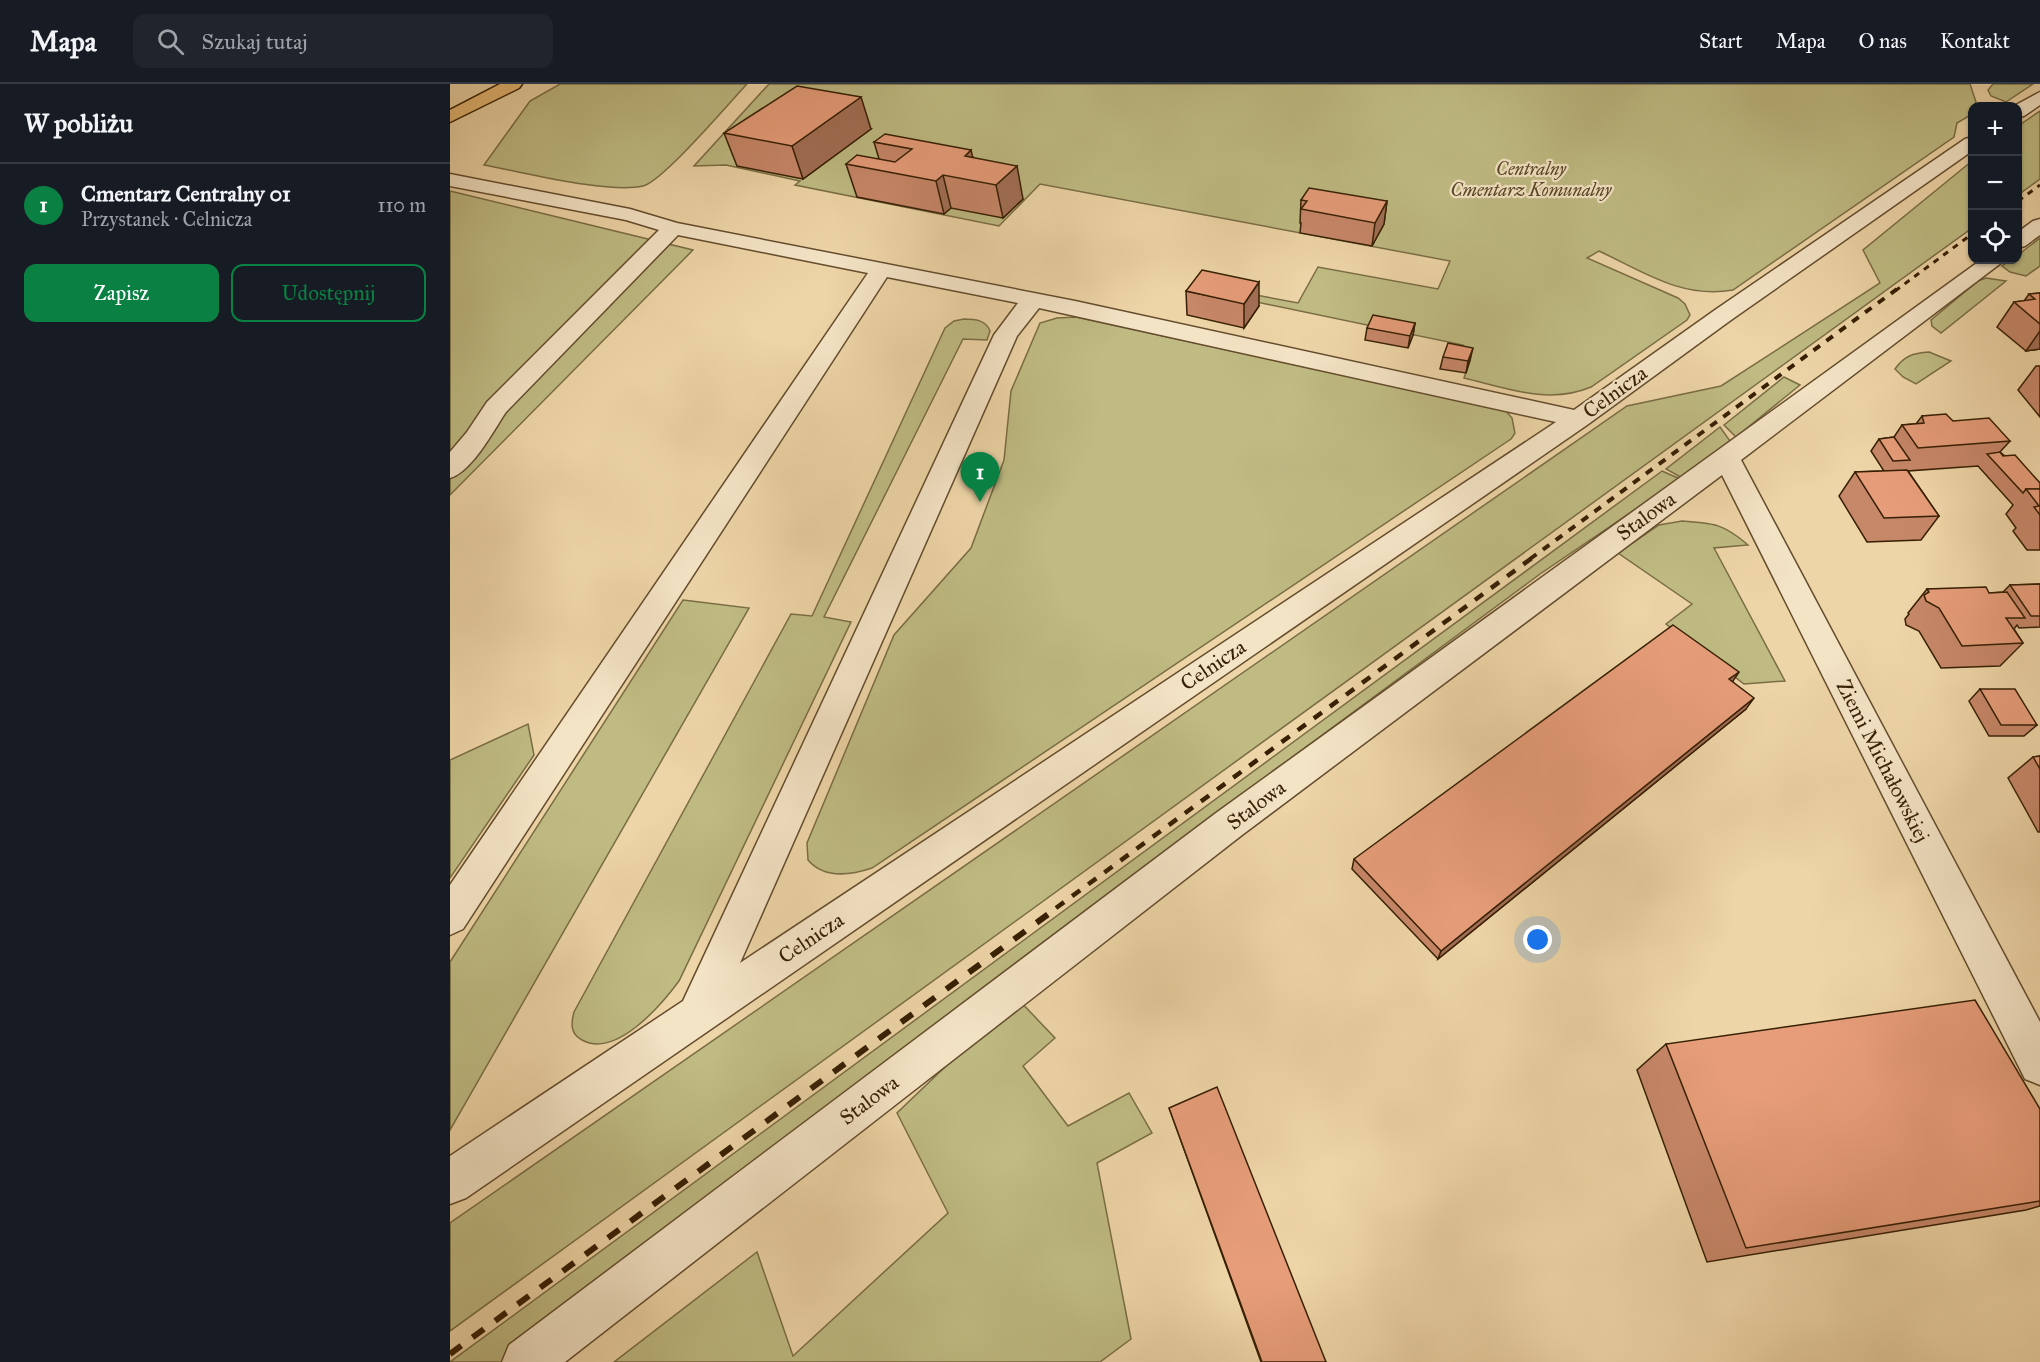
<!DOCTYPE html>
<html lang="pl">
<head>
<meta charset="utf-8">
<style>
	:root { --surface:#171b24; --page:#20242c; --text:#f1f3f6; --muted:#9ea1a6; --line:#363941; --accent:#0b8043 }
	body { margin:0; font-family:"IM FELL Great Primer",serif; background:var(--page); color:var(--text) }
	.controls { position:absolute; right:18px; top:18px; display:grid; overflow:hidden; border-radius:12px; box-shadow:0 2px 4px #0004 }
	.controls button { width:54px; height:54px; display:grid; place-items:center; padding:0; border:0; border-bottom:2px solid var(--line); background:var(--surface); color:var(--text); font:30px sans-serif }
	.you { position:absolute; left:1088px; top:856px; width:21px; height:21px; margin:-15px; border:4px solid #fff; border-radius:50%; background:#1a73e8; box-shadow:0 0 0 9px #1a73e833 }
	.badge { display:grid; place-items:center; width:39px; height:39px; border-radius:50%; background:var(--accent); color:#fff; font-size:20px; font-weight:700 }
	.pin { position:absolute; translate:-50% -50px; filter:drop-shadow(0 2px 3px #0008) }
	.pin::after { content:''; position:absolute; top:32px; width:21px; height:18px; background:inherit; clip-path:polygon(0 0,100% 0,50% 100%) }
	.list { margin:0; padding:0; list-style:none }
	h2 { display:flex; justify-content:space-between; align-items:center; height:78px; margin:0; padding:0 24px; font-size:26px }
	h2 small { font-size:20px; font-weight:400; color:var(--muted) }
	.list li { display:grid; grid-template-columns:39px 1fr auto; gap:18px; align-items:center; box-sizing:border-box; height:84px; padding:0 24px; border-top:2px solid var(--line) }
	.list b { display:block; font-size:22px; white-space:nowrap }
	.list p { margin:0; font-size:20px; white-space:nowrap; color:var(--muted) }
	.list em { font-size:20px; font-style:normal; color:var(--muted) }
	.actions { display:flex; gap:12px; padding:18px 24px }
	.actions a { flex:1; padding:14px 0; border:2px solid var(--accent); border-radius:12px; text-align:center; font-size:21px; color:var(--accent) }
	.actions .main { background:var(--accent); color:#fff }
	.icon { flex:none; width:33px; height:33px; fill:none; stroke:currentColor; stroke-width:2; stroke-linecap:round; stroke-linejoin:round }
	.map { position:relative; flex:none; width:1590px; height:1278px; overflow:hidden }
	header { display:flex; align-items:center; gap:36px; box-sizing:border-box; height:84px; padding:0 30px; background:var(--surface); border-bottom:2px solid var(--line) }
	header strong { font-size:28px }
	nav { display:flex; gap:33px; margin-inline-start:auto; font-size:21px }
	.search { width:420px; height:54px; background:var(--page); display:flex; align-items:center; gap:15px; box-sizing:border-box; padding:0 21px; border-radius:12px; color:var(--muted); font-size:22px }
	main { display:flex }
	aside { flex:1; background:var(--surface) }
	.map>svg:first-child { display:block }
	.green { fill:#bfbb83; stroke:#7a6d44; stroke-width:1.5 }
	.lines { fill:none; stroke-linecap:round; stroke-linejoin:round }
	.minor-casing { stroke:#644c2d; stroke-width:3 }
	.major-casing { stroke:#361f04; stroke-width:3 }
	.minor { fill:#f4e4c6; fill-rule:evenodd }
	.major { fill:#e7ba74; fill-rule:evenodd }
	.rail-far3 { stroke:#361f04; stroke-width:3; stroke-dasharray:6 6; stroke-linecap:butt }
	.rail-far2 { stroke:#361f04; stroke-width:4; stroke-dasharray:8 8; stroke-linecap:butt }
	.rail-far1 { stroke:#361f04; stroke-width:4.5; stroke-dasharray:10 10; stroke-linecap:butt }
	.rail { stroke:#361f04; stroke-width:6; stroke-dasharray:14 14; stroke-linecap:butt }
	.wall { fill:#c78769; stroke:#361f04; stroke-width:1.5 }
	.shaded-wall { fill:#a26e55; stroke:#361f04; stroke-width:1.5 }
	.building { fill:#e79d7a; stroke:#361f04; stroke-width:1.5 }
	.labels { text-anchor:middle; stroke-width:4.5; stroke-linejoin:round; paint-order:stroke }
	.far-park-label { font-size:18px; font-style:italic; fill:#584624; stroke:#f4e4c6 }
	.street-label { font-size:21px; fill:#361f04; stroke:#f4e4c6 }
</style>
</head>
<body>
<header>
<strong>Mapa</strong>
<div class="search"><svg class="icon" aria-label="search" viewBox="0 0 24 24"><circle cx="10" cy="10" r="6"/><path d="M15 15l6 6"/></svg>Szukaj tutaj</div>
<nav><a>Start</a><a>Mapa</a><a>O nas</a><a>Kontakt</a></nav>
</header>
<main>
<aside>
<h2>W pobliżu<small></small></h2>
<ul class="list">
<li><span class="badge">1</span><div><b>Cmentarz Centralny 01</b><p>Przystanek · Celnicza</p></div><em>110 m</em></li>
</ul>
<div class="actions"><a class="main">Zapisz</a><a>Udostępnij</a></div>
</aside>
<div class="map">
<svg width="1590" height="1278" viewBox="0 0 1590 1278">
	<rect width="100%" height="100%" fill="#eed5a7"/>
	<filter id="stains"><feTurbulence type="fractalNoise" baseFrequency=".00333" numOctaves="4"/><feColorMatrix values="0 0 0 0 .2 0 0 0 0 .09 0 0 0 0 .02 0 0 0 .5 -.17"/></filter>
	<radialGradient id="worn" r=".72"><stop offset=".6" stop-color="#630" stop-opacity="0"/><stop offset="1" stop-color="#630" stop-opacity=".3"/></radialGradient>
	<g class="green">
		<path d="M 110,0 L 297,0 C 279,19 213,97 193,102 C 158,110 73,88 34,81 L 80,17 Z"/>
		<path d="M 319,0 L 1520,0 L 1526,18 L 1519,32 L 1507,39 L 1504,53 L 1283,206 C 1232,215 1194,188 1149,167 L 1137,174 L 1228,214 L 1235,220 L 1240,231 L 1237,236 L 1141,303 C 1099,321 1056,304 1014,294 L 1021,273 L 1011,270 L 1013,261 L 754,207 L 758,202 L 848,219 L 868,183 L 988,205 L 1000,177 L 590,100 L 549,142 L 345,101 L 350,97 L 276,81 L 244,82 Z"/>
		<path d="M 1543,0 L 1583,0 L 1556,18 L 1541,12 L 1538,6 Z"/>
		<path d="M 1590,27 L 1590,95 L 1568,111 L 1568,42 Z"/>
		<path d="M 1522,77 L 1522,144 L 0,1247 L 0,1139 L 1177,322 L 1271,302 L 1430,199 L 1413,166 Z"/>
		<path d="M 0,107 L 243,166 L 0,411 Z"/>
		<path d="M 1590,154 L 1590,182 L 1576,192 L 1560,188 L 1552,182 L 1561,176 L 1568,176 L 1568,171 Z"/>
		<path d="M 1536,194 L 1556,197 L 1491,249 L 1482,242 L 1481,236 L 1528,197 Z"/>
		<path d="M 626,233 L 1056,327 L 1062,334 L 1065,349 L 1061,355 L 422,784 C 401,791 374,795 358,776 L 357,759 L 444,551 L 521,464 L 554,376 L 561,307 L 590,239 L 607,234 Z"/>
		<path d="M 514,235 C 525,235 536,236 540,247 L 537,256 L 513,255 L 374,533 L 401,538 L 229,897 C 212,920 166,975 132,956 C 120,950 121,939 124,928 L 341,530 L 362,532 L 495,244 L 504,237 Z"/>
		<path d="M 1479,268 L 1501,277 L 1466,300 L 1453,293 L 1445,285 C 1454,272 1463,269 1479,268 Z"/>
		<path d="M 1334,293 L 1350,301 L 1286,353 L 1274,341 Z"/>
		<path d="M 1270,343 L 1280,357 L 1234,395 L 1216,385 Z"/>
		<path d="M 1212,387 L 1230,395 L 1090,490 L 748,743 L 57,1278 L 0,1278 Z"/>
		<path d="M 1232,437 C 1264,439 1274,440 1298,461 L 1264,464 L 1335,597 L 1294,600 L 1216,540 L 1242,520 L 1168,469 L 1209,441 Z"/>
		<path d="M 233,516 L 299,524 L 0,1046 L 0,878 Z"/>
		<path d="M 78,640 L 84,671 L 0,794 L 0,676 Z"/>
		<path d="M 567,914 L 605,954 L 573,982 L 618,1042 L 679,1009 L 702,1049 L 647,1079 L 681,1255 L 650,1278 L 164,1278 L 307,1168 L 343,1272 L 498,1129 L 447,1029 Z"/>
	</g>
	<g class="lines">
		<defs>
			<g id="minor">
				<path d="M 1590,8 L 1590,21 L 1574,32 L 1568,33 L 1568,22 L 1564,22 Z"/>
				<path d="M 1522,53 L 1522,67 L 1281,236 L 1137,341 L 16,1114 L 0,1120 L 0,1072 L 233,917 L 544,251 L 568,219 L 437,193 L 13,845 L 0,851 L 0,801 L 418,189 L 228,151 L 56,328 C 43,347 22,388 0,394 L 0,368 L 17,348 L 37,318 L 209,146 L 176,136 L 0,102 L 0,90 L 180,125 L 227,139 L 625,217 L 1124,326 L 1265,226 L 1515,55 ZM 589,224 L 1106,338 L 290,879 L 567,252 Z"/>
				<path d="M 1590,135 L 1590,151 L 1575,162 L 1568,164 L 1568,148 L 1583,137 Z"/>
				<path d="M 1531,176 L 1555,176 L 1291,376 L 1590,938 L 1590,1001 L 1575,995 L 1272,391 L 792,751 L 115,1278 L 52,1278 L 59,1261 L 766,729 Z"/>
			</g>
			<path id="major" d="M 50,0 L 72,0 L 69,4 L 0,38 L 0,26 Z"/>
		</defs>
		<use href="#minor" class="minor-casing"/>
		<use href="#major" class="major-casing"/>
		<use href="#minor" class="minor"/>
		<use href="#major" class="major"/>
		<g class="rail-far3">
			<path d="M 1568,117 L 1590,101"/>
			<path d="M 1445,207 L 1522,150"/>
		</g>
		<path class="rail-far2" d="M 1080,475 L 1447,205"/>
		<path class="rail-far1" d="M 606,824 L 1082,474"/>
		<path class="rail" d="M 0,1270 L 608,823"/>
	</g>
	<g class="wall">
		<path d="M 421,45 L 353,95 L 287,82 L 274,49 Z"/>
		<path d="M 424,58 L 523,73 L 573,115 L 553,134 L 501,124 L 494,130 L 407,113 L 396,80 L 429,75 Z"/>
		<path d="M 851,116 L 937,117 L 934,140 L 922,162 L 850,149 L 851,139 L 850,139 Z"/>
		<path d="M 736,207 L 809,222 L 794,244 L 737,231 Z"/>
		<path d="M 1590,209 L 1590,265 L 1576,267 L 1547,243 L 1564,218 L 1574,217 L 1579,210 Z"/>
		<path d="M 965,239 L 963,251 L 958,264 L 915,256 L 917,244 Z"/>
		<path d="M 993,273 L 1020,276 L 1016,289 L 990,285 Z"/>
		<path d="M 1586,282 L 1590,282 L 1590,333 L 1568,306 Z"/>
		<path d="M 1472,332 L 1503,337 L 1560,357 L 1550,368 L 1590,399 L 1590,466 L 1577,466 L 1563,447 L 1566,444 L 1556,430 L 1563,421 L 1528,382 L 1458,387 L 1489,432 L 1471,456 L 1417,458 L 1389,412 L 1405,388 L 1434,387 L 1421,367 L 1429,355 L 1444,353 L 1452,341 L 1466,340 Z"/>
		<path d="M 1590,500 L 1590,543 L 1569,544 L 1567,541 L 1564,545 L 1573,559 L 1550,582 L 1491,584 L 1469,547 L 1456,541 L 1455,535 L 1459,530 L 1458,529 L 1477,505 L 1539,509 L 1553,508 L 1560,501 Z"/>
		<path d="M 1283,598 L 1296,625 L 988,875 L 902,785 L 904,775 Z"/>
		<path d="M 1530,605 L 1587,641 L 1574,652 L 1539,652 L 1519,617 Z"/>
		<path d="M 1590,672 L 1590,748 L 1588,748 L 1558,694 L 1583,673 Z"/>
		<path d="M 1216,960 L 1590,1025 L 1590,1122 L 1576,1126 L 1257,1178 L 1187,986 Z"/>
		<path d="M 719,1024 L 876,1278 L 811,1278 Z"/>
	</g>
	<g class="shaded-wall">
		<path d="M 411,13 L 421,45 L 353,95 L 342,62 Z"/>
		<path d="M 521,66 L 528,97 L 515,72 Z"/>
		<path d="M 567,82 L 573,115 L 553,134 L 546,101 Z"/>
		<path d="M 493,91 L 501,124 L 494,130 L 486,97 Z"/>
		<path d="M 937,117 L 934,140 L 922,162 L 925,139 Z"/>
		<path d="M 809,198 L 809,222 L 794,244 L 794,220 Z"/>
		<path d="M 965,239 L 963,251 L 958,264 L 960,252 Z"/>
		<path d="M 1590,247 L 1590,265 L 1576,267 Z"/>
		<path d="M 1023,264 L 1020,276 L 1016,289 L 1018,277 Z"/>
		<path d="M 1289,588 L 1281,600 L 1279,595 Z"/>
		<path d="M 1304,614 L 1296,625 L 988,875 L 991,867 Z"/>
	</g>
	<g class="building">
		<path d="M 347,2 L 411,13 L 342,62 L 274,49 Z"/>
		<path d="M 435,50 L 521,66 L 515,72 L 567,82 L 546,101 L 493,91 L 486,97 L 396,80 L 407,71 L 445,78 L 462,65 L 424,58 Z"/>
		<path d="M 859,104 L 937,117 L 925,139 L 851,125 L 857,117 L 851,116 Z"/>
		<path d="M 752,186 L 809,198 L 794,220 L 736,207 Z"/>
		<path d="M 1590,209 L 1590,240 L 1564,218 L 1585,215 L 1579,210 Z"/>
		<path d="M 923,231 L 965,239 L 960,252 L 917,244 Z"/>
		<path d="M 998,259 L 1023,264 L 1018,277 L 993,273 Z"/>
		<path d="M 1496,330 L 1503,337 L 1539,334 L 1560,357 L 1468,364 L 1452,341 L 1474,339 L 1472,332 Z"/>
		<path d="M 1444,353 L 1460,376 L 1443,377 L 1429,355 Z"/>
		<path d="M 1550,368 L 1553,372 L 1565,371 L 1590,399 L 1590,405 L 1576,405 L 1573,409 L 1537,370 Z"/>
		<path d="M 1457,386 L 1489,432 L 1434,434 L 1405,388 Z"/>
		<path d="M 1576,405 L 1590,405 L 1590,431 L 1584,423 L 1589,422 Z"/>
		<path d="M 1590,500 L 1590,532 L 1581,532 L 1560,501 Z"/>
		<path d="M 1536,503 L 1539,509 L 1557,508 L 1575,534 L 1556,534 L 1573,559 L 1512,562 L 1489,524 L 1476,517 L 1474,511 L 1479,508 L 1477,505 Z"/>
		<path d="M 1223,541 L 1289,588 L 1279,595 L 1304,614 L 991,867 L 904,775 Z"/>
		<path d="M 1530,605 L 1565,605 L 1587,641 L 1551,641 Z"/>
		<path d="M 1590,672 L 1590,685 L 1583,673 Z"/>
		<path d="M 1525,916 L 1590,1025 L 1590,1117 L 1296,1164 L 1216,960 Z"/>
		<path d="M 767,1003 L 876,1278 L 812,1278 L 719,1024 Z"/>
	</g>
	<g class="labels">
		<g class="far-park-label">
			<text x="1081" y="91">Centralny<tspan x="1081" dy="21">Cmentarz Komunalny</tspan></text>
		</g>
		<g class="street-label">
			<text transform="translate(1165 308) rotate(-36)" y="7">Celnicza</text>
			<text transform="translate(1196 432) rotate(-36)" y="7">Stalowa</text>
			<text transform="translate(763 581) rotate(-34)" y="7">Celnicza</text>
			<text transform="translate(1433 677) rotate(63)" y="7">Ziemi Michałowskiej</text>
			<text transform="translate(806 721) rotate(-37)" y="7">Stalowa</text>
			<text transform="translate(361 854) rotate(-34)" y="7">Celnicza</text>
			<text transform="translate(419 1016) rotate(-37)" y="7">Stalowa</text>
		</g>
	</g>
	<rect width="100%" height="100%" filter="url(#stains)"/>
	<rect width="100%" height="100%" fill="url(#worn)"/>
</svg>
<div class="controls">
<button>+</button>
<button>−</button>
<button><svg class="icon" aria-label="locate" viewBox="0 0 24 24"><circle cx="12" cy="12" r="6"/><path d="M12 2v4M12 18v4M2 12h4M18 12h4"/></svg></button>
</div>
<div class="you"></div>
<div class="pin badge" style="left:530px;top:418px">1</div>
</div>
</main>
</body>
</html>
